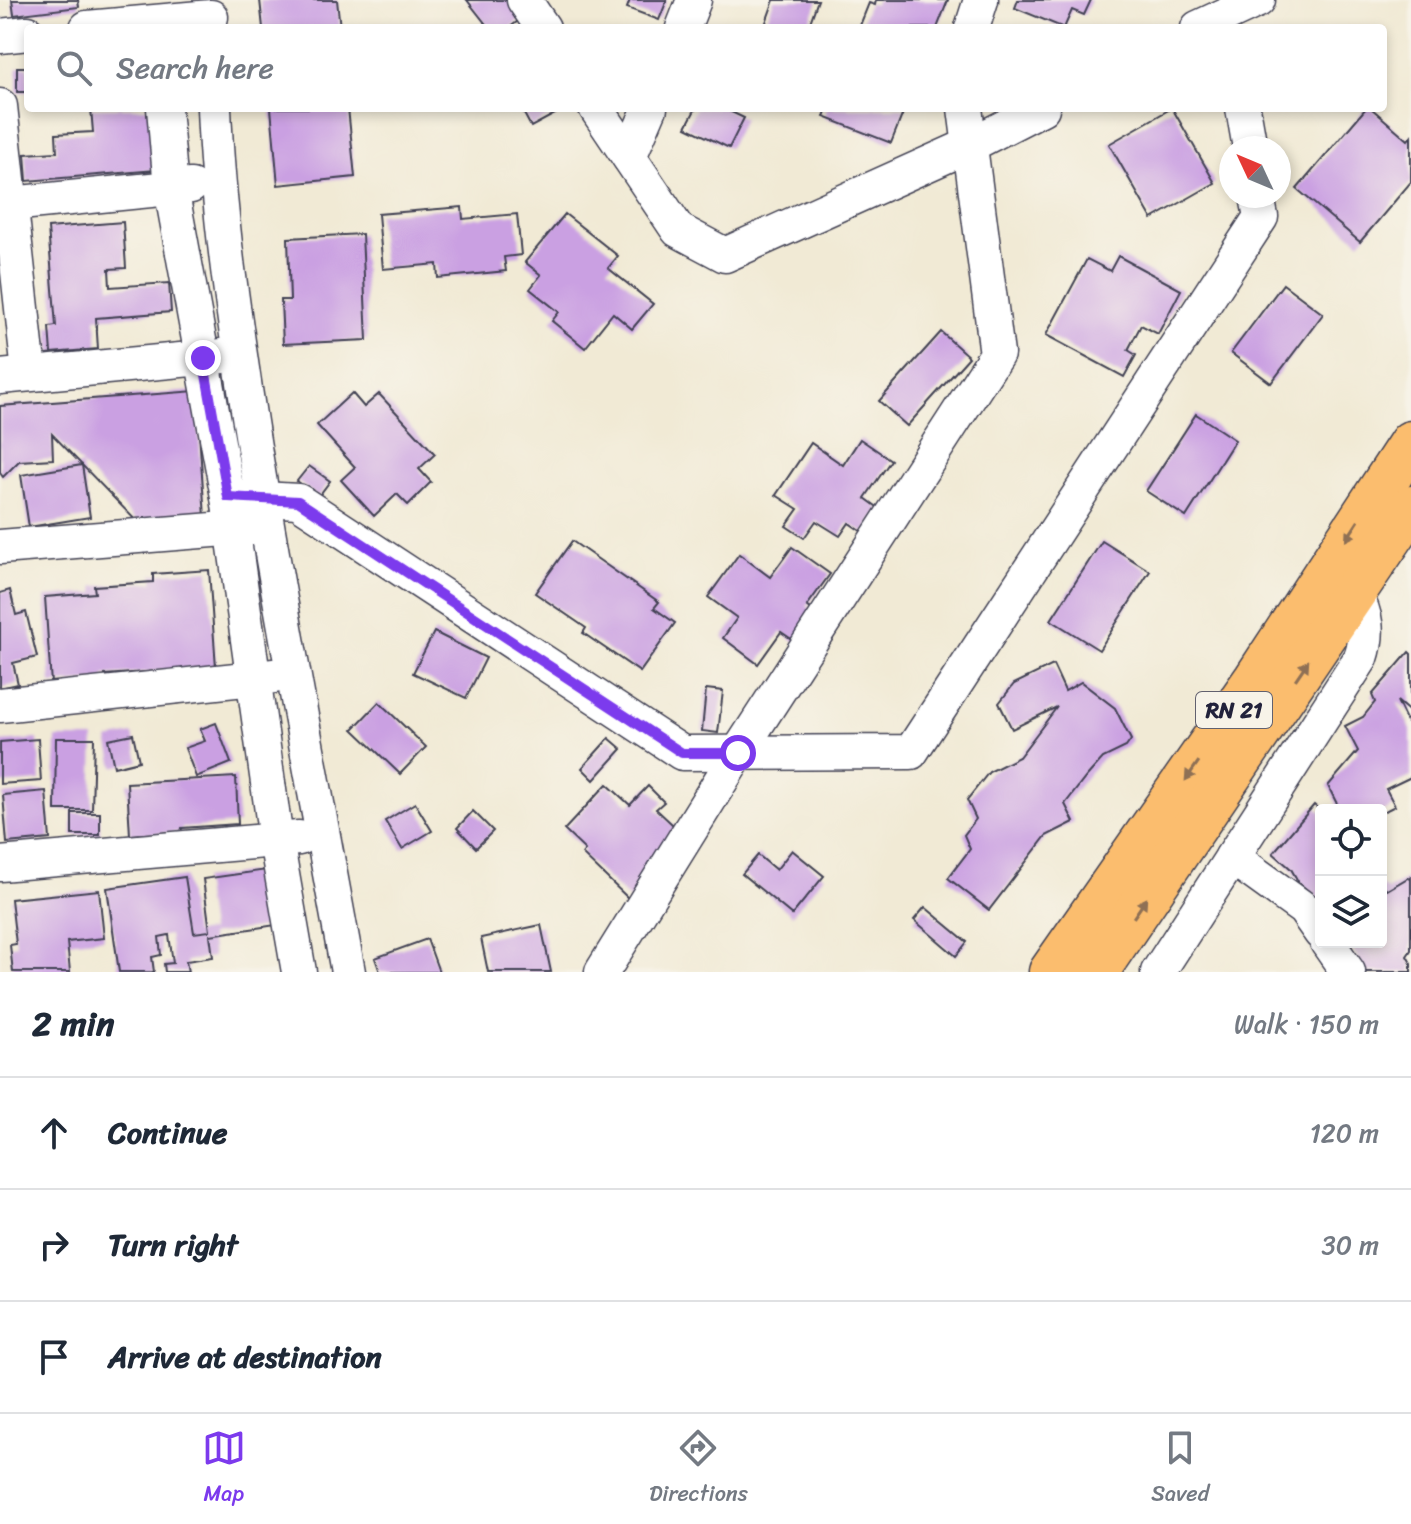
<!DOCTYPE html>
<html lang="en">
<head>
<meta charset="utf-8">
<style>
	:root { --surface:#fff; --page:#f2f2f3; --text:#1f2937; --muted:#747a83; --line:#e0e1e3; --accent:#7c3aed }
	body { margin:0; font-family:Sriracha,sans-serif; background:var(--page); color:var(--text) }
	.controls { position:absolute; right:24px; bottom:24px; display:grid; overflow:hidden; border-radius:8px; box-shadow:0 4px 12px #0003 }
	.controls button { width:72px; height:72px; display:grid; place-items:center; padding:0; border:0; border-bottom:2px solid var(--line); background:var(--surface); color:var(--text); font:40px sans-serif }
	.compass { position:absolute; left:1219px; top:136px; width:72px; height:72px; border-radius:50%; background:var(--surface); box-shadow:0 4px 12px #0003; rotate:314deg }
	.stop { position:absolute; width:24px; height:24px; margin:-18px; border:6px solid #7c3aed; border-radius:50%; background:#fff }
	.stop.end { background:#7c3aed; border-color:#fff; box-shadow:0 2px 8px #0008 }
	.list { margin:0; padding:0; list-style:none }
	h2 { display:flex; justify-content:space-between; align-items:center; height:104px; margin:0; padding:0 32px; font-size:34px }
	h2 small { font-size:26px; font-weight:400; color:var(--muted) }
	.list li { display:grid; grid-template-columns:52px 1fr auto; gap:24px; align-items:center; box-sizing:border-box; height:112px; padding:0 32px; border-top:2px solid var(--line) }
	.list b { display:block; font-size:30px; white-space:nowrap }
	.list em { font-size:26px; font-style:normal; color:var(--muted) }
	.icon { flex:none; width:44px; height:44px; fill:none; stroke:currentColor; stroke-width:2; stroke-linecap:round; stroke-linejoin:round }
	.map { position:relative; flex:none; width:1411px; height:972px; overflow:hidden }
	.search { position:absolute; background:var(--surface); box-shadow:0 4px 12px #0003; left:24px; right:24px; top:24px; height:88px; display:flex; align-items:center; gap:20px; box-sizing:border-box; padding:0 28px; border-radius:8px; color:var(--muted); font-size:30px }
	.sheet { height:440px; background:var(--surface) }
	nav { display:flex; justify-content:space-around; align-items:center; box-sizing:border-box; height:112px; border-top:2px solid var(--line); background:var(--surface); font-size:22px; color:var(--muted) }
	nav a { display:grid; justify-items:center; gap:4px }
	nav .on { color:var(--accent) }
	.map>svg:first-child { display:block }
	.building { fill:#caa0e2 }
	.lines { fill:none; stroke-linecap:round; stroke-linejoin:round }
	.street-casing { stroke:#414052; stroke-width:37 }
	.primary-casing { stroke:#414052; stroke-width:47 }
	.street { stroke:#fff; stroke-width:34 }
	.primary { stroke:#fbbd6e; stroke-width:44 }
	.oneway { fill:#8e7054 }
	.route { stroke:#7c3aed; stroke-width:10 }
	.labels { text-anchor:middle; stroke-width:7; stroke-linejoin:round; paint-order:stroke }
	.shield { fill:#f7f3e8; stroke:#62616f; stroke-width:2 }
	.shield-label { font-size:22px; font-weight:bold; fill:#22223b }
</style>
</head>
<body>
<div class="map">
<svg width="1411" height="972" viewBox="0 0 1411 972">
	<rect width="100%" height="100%" fill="#f7f3e8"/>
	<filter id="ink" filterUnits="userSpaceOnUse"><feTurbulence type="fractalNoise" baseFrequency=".0125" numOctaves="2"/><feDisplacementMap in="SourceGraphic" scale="16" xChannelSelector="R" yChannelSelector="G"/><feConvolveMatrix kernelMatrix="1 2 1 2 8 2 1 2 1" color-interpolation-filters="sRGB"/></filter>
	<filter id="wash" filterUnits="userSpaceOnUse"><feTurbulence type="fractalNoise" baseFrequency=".006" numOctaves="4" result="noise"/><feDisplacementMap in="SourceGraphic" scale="32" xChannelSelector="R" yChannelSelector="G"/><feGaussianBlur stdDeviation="1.8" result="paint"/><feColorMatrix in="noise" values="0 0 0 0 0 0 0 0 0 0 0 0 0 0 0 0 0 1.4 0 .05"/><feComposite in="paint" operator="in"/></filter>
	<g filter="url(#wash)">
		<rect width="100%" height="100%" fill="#f1ead5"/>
		<g id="blocks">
			<g class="building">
				<path d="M 12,0 L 78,0 L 79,7 L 14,15 Z"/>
				<path d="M 260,0 L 337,0 L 340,28 L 263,28 Z"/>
				<path d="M 467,0 L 516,0 L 527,14 L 509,28 L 489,28 Z"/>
				<path d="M 630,0 L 667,0 L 659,20 L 627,8 Z"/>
				<path d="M 774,0 L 818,0 L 808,28 L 764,28 Z"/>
				<path d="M 876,0 L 948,0 L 937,28 L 859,28 L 869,3 L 875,5 Z"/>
				<path d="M 1018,0 L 1091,0 L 1084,15 L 1072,10 L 1064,28 L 1015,8 Z"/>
				<rect x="17" y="67" width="11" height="25"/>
				<path d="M 91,108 L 153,108 L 156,170 L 27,181 L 25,154 L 57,152 L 56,134 L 93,132 Z"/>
				<path d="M 271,108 L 348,108 L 355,177 L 278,185 Z"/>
				<path d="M 521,108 L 566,108 L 531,127 Z"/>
				<path d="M 696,108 L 723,108 L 744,118 L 729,148 L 686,127 Z"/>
				<path d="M 827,108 L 905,108 L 891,143 L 824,117 Z"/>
				<path d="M 1172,108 L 1215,183 L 1152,219 L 1109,144 Z"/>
				<path d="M 1366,108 L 1371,108 L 1408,140 L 1411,136 L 1411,182 L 1360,242 L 1297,189 Z"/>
				<path d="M 462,207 L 463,219 L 517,214 L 521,255 L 504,257 L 506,271 L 438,278 L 437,264 L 383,269 L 378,214 Z"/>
				<path d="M 565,214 L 618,256 L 608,268 L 653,304 L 632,329 L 613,313 L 585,348 L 552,321 L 559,312 L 530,289 L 541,275 L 525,262 Z"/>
				<path d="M 123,222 L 126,268 L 109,269 L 110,287 L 169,283 L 171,312 L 96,318 L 98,349 L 51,353 L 49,327 L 56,326 L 48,228 Z"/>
				<path d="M 362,234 L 367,340 L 283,344 L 281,300 L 290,300 L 288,238 Z"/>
				<path d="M 1118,256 L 1181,290 L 1158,334 L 1141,325 L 1128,350 L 1136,355 L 1124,377 L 1046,335 L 1087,259 L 1110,271 Z"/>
				<path d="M 1283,284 L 1323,314 L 1271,383 L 1231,353 Z"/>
				<path d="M 941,332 L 969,357 L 907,426 L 879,401 Z"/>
				<path d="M 196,391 L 205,517 L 142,527 L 52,434 L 53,459 L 19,461 L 3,477 L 0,473 L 0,406 Z"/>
				<path d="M 352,393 L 364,407 L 379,394 L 435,454 L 419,469 L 431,482 L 408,505 L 397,494 L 374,516 L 341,480 L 355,467 L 317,425 Z"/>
				<path d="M 1196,414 L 1235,440 L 1186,517 L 1146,491 Z"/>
				<path d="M 860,439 L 891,460 L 865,498 L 880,509 L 864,533 L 849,523 L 840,536 L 816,521 L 804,538 L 786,526 L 798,509 L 776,495 L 811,443 L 843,465 Z"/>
				<path d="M 82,465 L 90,517 L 29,527 L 21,475 Z"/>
				<path d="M 309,466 L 330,481 L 318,497 L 297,481 Z"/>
				<path d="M 572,541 L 659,602 L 654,608 L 675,623 L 640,672 L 583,633 L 586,628 L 535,593 Z"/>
				<path d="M 1102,541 L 1150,571 L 1099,650 L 1051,620 Z"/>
				<path d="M 792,547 L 830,574 L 807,606 L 824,619 L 803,647 L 781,632 L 758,664 L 723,638 L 737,618 L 708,597 L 739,554 L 770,577 Z"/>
				<path d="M 209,570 L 216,667 L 105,675 L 105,680 L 51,684 L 45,597 L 95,593 L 94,586 L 153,582 L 153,574 Z"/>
				<path d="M 10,590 L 16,615 L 26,612 L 37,657 L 13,663 L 18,684 L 0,688 L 0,593 Z"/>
				<path d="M 434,632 L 486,658 L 466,698 L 413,673 Z"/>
				<path d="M 1409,652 L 1411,654 L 1411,713 L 1397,701 L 1411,730 L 1411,777 L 1386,789 L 1395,806 L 1381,813 L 1381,810 L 1340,810 L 1328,786 L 1358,751 L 1345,726 L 1363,717 L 1375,702 L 1372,695 Z"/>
				<path d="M 1053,665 L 1065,691 L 1081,682 L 1115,708 L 1131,740 L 1126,747 L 1103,758 L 1086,777 L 1065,804 L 1074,822 L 1046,836 L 989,910 L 948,878 L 970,849 L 964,835 L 976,819 L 967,800 L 989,772 L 1019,757 L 1057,707 L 1012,729 L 999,703 L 1014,684 Z"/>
				<path d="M 706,689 L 723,691 L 718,733 L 702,731 Z"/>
				<path d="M 379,702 L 426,747 L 400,774 L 353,729 Z"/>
				<path d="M 216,723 L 231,763 L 196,777 L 185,748 L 205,741 L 200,729 Z"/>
				<path d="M 133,734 L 139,761 L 114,767 L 108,739 Z"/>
				<path d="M 56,738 L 94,738 L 92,810 L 55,810 Z"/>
				<path d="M 609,738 L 622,749 L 594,780 L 582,768 Z"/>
				<path d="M 38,739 L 41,781 L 0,784 L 0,742 Z"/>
				<path d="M 236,777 L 238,824 L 182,828 L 181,832 L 130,835 L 127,783 Z"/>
				<path d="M 607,784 L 630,805 L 648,786 L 664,802 L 656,809 L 688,839 L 630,900 L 582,854 L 585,850 L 564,830 Z"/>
				<path d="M 46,791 L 50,839 L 7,843 L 3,795 Z"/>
				<path d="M 415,803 L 432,831 L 402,849 L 385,821 Z"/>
				<path d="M 1314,805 L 1321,811 L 1321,902 L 1299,883 L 1291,869 L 1273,853 Z"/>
				<path d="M 473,811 L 493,831 L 476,848 L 457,828 Z"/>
				<rect x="72" y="813" width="28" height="22"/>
				<path d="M 792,850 L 824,876 L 792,915 L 742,874 L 758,855 L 776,870 Z"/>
				<path d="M 281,868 L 289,923 L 210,935 L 213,957 L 186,961 L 188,972 L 165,972 L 164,964 L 173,963 L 169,935 L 159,937 L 161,955 L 152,957 L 154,972 L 119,972 L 107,888 L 185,877 L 194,933 L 210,931 L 203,879 Z"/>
				<path d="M 1411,876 L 1411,950 L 1407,956 L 1411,963 L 1411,972 L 1365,972 L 1349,942 L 1381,942 L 1381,885 L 1387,890 Z"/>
				<path d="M 99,890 L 104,938 L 67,942 L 70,972 L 13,972 L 10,945 L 16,944 L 11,899 Z"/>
				<path d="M 925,907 L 967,942 L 956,956 L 914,920 Z"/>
				<path d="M 541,925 L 551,972 L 488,972 L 481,938 Z"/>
				<path d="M 427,939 L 439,972 L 380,972 L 375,958 Z"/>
			</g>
		</g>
	</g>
	<g filter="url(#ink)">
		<use href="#blocks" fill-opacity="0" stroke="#414052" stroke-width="2"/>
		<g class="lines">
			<defs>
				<g id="street">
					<path d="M 524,0 L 543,28"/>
					<path d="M 87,28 L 211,17"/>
					<path d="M 683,28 L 694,0"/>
					<path d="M 972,28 L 981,0"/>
					<path d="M 1198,28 L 1258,0"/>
					<path d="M 0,36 L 28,33"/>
					<path d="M 0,106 L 29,373"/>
					<path d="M 164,108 L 171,188 L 228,497 L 276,840 L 299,972"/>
					<path d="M 214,108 C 218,213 234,317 250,422 C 279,606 315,789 348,972"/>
					<path d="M 596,108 L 678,230 L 725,255 L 970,145 L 1042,108"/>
					<path d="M 1243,108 L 1250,148"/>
					<path d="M 629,157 L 650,108"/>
					<path d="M 0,205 L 191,186"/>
					<path d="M 0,377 L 223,356"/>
					<path d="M 228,497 L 298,501 L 682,753 L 911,752 L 1261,217 L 1257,196"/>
					<path d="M 0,547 L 251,527"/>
					<path d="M 0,705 L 274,676"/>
					<path d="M 1232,857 L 1304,909 L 1321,933"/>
					<path d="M 0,864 L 299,838"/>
					<path d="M 1327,942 L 1348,972"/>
					<path d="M 602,972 L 738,753 L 997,354 L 965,108"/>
					<path d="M 1158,972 L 1361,658 C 1369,634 1367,615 1354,593"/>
				</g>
				<g id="primary">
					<path d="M 1051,972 L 1256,679 L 1411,443"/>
					<path d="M 1096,972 L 1411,508"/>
				</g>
			</defs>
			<use href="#street" class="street-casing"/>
			<use href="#primary" class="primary-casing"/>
			<use href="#street" class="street"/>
			<use href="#primary" class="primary"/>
		</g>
		<defs><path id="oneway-solid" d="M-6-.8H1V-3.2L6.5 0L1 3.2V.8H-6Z" transform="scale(2)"/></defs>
		<g class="oneway">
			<use href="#oneway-solid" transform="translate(1352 531) rotate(123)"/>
			<use href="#oneway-solid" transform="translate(1302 670) rotate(-56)"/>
			<use href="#oneway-solid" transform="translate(1192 771) rotate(125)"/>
			<use href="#oneway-solid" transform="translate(1140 908) rotate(-56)"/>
		</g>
	</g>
	<g class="lines" filter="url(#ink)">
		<path class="route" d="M 203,358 L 228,497 L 298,501 L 682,753 L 738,753"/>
	</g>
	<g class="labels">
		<rect class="shield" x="1196" y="692" width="76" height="36" rx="6"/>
		<g class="shield-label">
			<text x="1234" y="718">RN 21</text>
		</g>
	</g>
</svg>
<div class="controls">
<button><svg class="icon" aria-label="locate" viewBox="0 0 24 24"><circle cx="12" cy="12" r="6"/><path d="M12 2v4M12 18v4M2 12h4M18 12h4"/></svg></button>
<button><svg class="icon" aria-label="layers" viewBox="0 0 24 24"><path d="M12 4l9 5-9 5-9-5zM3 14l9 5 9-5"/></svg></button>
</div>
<svg class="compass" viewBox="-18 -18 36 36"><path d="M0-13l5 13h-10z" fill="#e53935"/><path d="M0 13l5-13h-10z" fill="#747a83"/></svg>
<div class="stop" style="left:738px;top:753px"></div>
<div class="stop end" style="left:203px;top:358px"></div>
<div class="search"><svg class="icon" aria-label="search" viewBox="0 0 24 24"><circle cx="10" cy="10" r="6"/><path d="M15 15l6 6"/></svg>Search here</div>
</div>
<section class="sheet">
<h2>2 min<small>Walk · 150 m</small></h2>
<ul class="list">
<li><svg class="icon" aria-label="ahead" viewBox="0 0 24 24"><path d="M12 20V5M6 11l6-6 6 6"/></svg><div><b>Continue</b></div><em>120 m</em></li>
<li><svg class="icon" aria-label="right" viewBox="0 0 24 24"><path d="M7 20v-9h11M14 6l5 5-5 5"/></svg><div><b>Turn right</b></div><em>30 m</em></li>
<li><svg class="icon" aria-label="arrive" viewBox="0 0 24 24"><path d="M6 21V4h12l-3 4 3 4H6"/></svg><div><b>Arrive at destination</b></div></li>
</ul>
</section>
<nav>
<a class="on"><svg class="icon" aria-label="map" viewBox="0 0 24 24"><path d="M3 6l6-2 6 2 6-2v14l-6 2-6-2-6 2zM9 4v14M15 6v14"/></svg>Map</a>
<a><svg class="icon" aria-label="directions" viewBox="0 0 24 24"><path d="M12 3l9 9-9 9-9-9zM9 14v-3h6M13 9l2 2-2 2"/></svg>Directions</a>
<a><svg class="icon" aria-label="saved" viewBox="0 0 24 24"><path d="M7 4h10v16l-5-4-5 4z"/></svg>Saved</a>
</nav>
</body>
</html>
